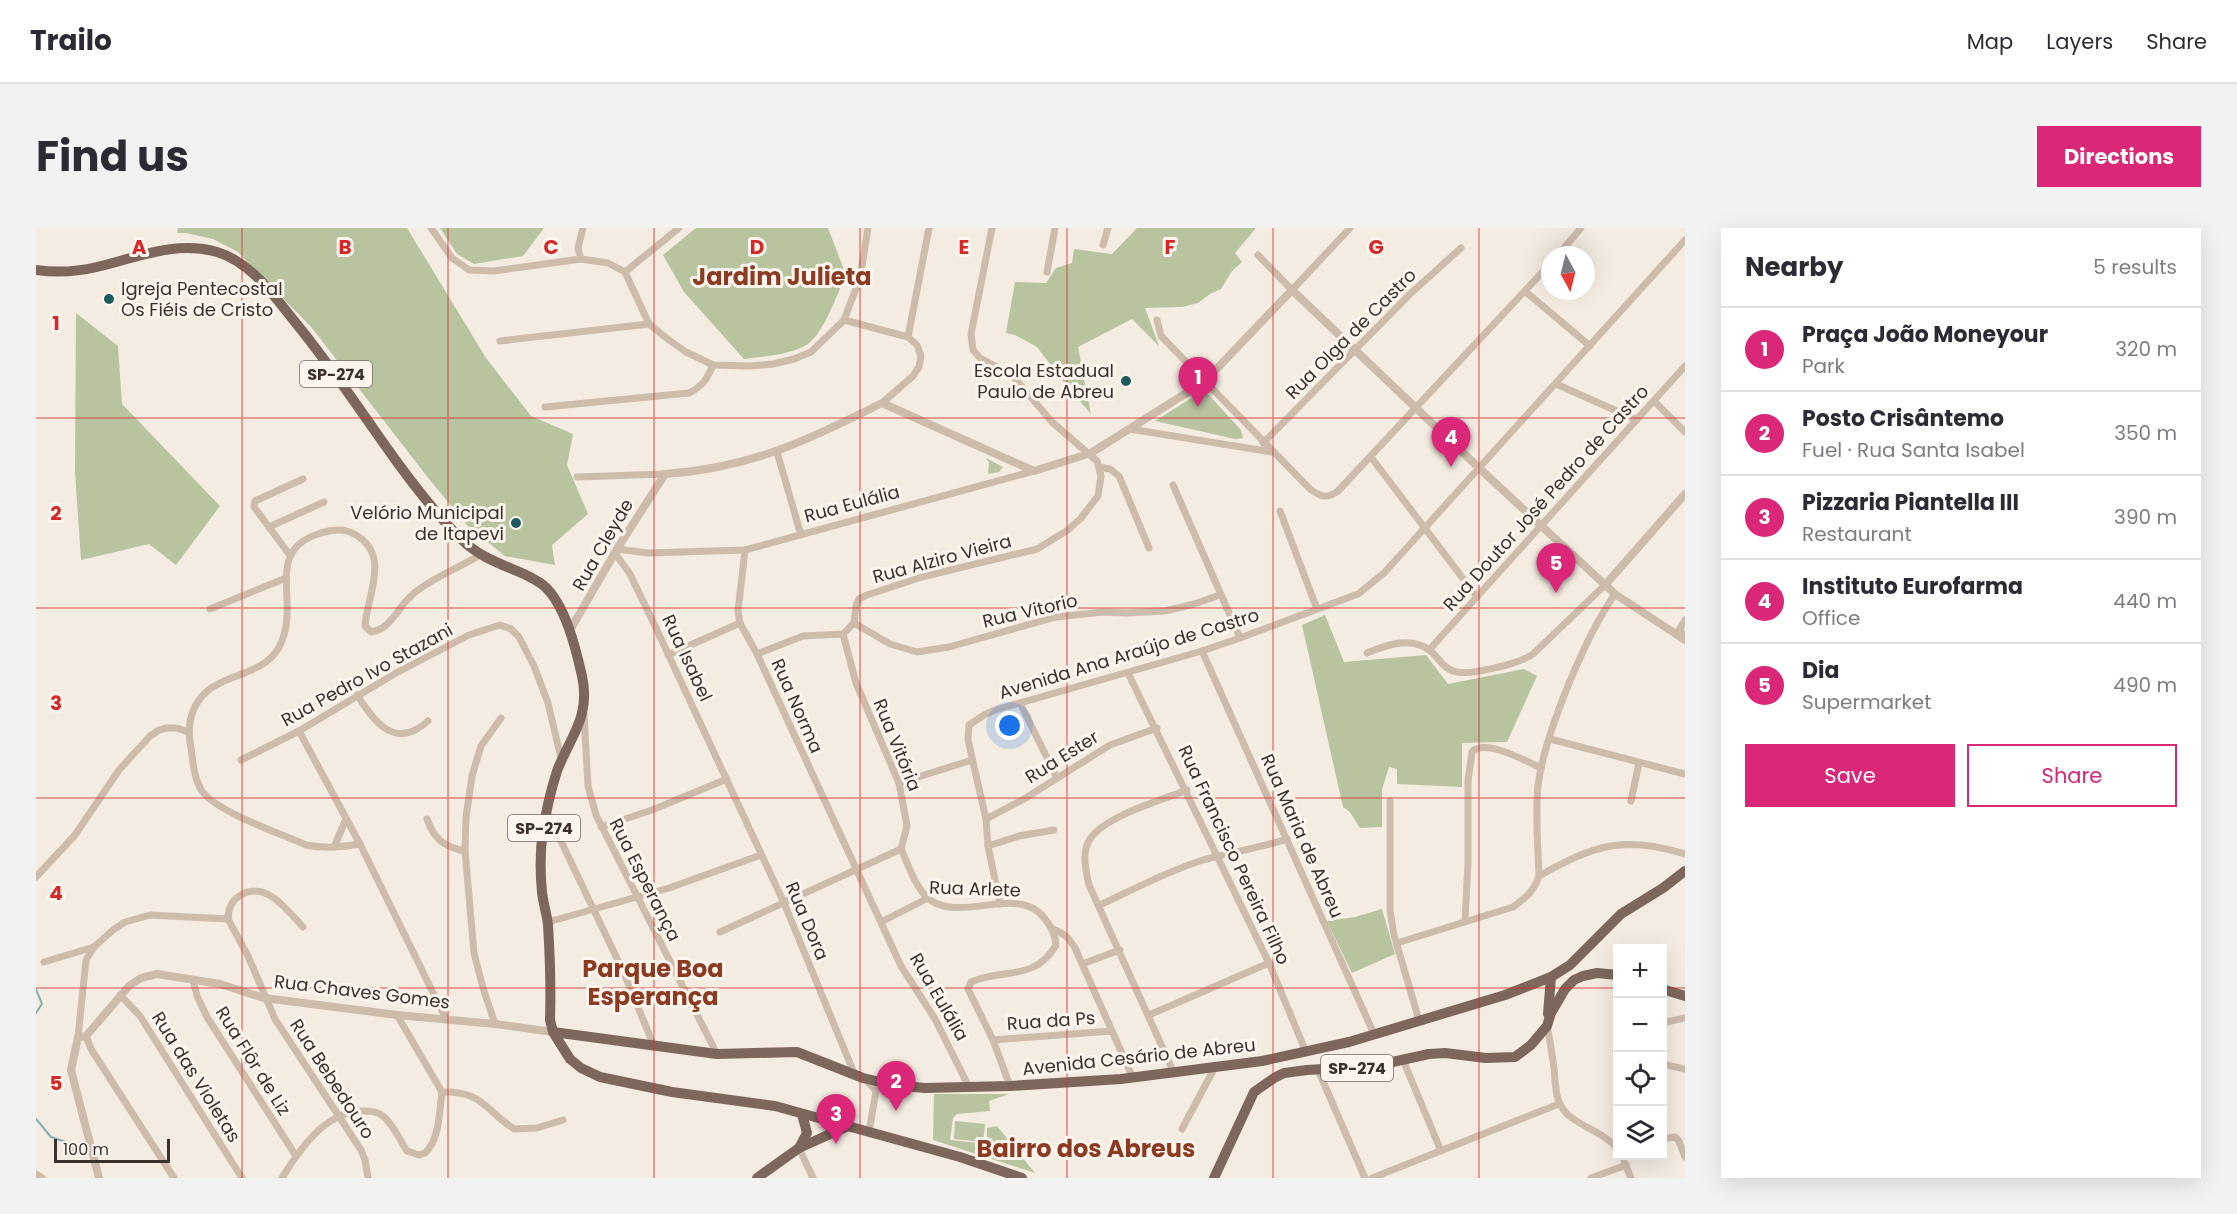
<!DOCTYPE html>
<html lang="en">
<head>
<meta charset="utf-8">
<style>
	:root { --surface:#fff; --page:#f2f2f3; --text:#2b2b33; --muted:#7c7c81; --line:#e1e1e2; --accent:#db2777 }
	body { margin:0; font-family:Poppins,sans-serif; background:var(--page); color:var(--text) }
	.controls { position:absolute; right:18px; bottom:18px; display:grid; overflow:hidden; border-radius:0px; box-shadow:0 6px 24px #0002 }
	.controls button { width:54px; height:54px; display:grid; place-items:center; padding:0; border:0; border-bottom:2px solid var(--line); background:var(--surface); color:var(--text); font:30px sans-serif }
	.compass { position:absolute; left:1505px; top:18px; width:54px; height:54px; border-radius:50%; background:var(--surface); box-shadow:0 6px 24px #0002; rotate:173deg }
	.scale { position:absolute; left:18px; bottom:15px; width:116px; box-sizing:border-box; padding-left:6px; border:3px solid #3b302b; border-top:0; font-size:16px; line-height:21px; white-space:nowrap; color:#3b302b; -webkit-text-stroke:4px #fbf5ee; paint-order:stroke }
	.you { position:absolute; left:974px; top:498px; width:21px; height:21px; margin:-15px; border:4px solid #fff; border-radius:50%; background:#1a73e8; box-shadow:0 0 0 9px #1a73e833 }
	.badge { display:grid; place-items:center; width:39px; height:39px; border-radius:50%; background:var(--accent); color:#fff; font-size:20px; font-weight:700 }
	.pin { position:absolute; translate:-50% -50px; filter:drop-shadow(0 2px 3px #0008) }
	.pin::after { content:''; position:absolute; top:32px; width:21px; height:18px; background:inherit; clip-path:polygon(0 0,100% 0,50% 100%) }
	.list { margin:0; padding:0; list-style:none }
	h2 { display:flex; justify-content:space-between; align-items:center; height:78px; margin:0; padding:0 24px; font-size:26px }
	h2 small { font-size:20px; font-weight:400; color:var(--muted) }
	.list li { display:grid; grid-template-columns:39px 1fr auto; gap:18px; align-items:center; box-sizing:border-box; height:84px; padding:0 24px; border-top:2px solid var(--line) }
	.list b { display:block; font-size:22px; white-space:nowrap }
	.list p { margin:0; font-size:20px; white-space:nowrap; color:var(--muted) }
	.list em { font-size:20px; font-style:normal; color:var(--muted) }
	.actions { display:flex; gap:12px; padding:18px 24px }
	.actions a { flex:1; padding:14px 0; border:2px solid var(--accent); border-radius:0px; text-align:center; font-size:21px; color:var(--accent) }
	.actions .main { background:var(--accent); color:#fff }
	.icon { flex:none; width:33px; height:33px; fill:none; stroke:currentColor; stroke-width:2; stroke-linecap:round; stroke-linejoin:round }
	.map { position:relative; flex:none; width:1649px; height:950px; overflow:hidden; border-radius:0px }
	header { display:flex; align-items:center; gap:36px; box-sizing:border-box; height:84px; padding:0 30px; background:var(--surface); border-bottom:2px solid var(--line) }
	header strong { font-size:28px }
	nav { display:flex; gap:33px; margin-inline-start:auto; font-size:21px }
	.intro { display:flex; align-items:center; justify-content:space-between; box-sizing:border-box; height:144px; padding:0 36px }
	h1 { margin:0; font-size:42px }
	.button { padding:15px 27px; border-radius:0px; background:var(--accent); color:#fff; font-size:21px; font-weight:700 }
	main { display:flex; gap:36px; padding:0 36px }
	aside { flex:1; background:var(--surface); border-radius:0px; box-shadow:0 6px 24px #0002 }
	.map>svg:first-child { display:block }
	.green { fill:#b8c4a0 }
	.lines { fill:none; stroke-linecap:round; stroke-linejoin:round }
	.stream { stroke:#7fb0b2; stroke-width:2 }
	.minor { stroke:#cdbbac; stroke-width:7 }
	.tertiary { stroke:#cdbbac; stroke-width:8 }
	.primary { stroke:#7d675c; stroke-width:10 }
	.grid { fill:none; stroke:#d62828; stroke-width:1.5; stroke-opacity:0.55 }
	.poi-dot { fill:#1f5a5e; stroke:#fbf5ee; stroke-width:2 }
	.labels { text-anchor:middle; stroke-width:6; stroke-linejoin:round; paint-order:stroke }
	.shield { fill:#fbf5ee; stroke:#756b66; stroke-width:1.5 }
	.shield-label { font-size:16px; font-weight:bold; fill:#3b302b }
	.poi-label { font-size:18px; fill:#3b302b; stroke:#fbf5ee; text-anchor:end }
	.street-label { font-size:18px; fill:#3b302b; stroke:#fbf5ee }
	.district-label { font-size:24px; font-weight:bold; fill:#8c3b22; stroke:#fbf5ee }
	.grid-label { font-size:20px; text-anchor:middle; font-weight:bold; fill:#d62828; stroke:#fbf5ee; stroke-width:6; stroke-linejoin:round; paint-order:stroke }
</style>
</head>
<body>
<header>
<strong>Trailo</strong>
<nav><a>Map</a><a>Layers</a><a>Share</a></nav>
</header>
<div class="intro"><h1>Find us</h1><a class="button">Directions</a></div>
<main>
<div class="map">
<svg width="1649" height="950" viewBox="0 0 1649 950">
	<rect width="100%" height="100%" fill="#f4ebe1"/>
	<g class="green">
		<path d="M 142,0 L 371,0 L 450,130 L 495,188 L 537,206 L 531,237 L 552,286 L 516,317 L 519,337 L 469,328 L 432,298 L 393,251 L 276,100 L 202,24 L 177,11 L 150,5 L 141,5 Z"/>
		<path d="M 404,0 L 508,0 L 487,28 L 438,36 L 421,26 Z"/>
		<path d="M 660,0 L 792,0 L 810,47 C 801,66 789,103 772,116 C 755,127 728,128 708,131 L 648,64 L 627,27 Z"/>
		<path d="M 1101,0 L 1220,0 L 1199,25 L 1206,34 L 1196,43 L 1185,61 L 1174,66 L 1162,75 L 1146,79 L 1109,80 L 1123,118 L 1096,91 L 1042,119 L 1055,186 L 1033,161 L 1001,119 L 979,107 L 970,105 L 979,54 L 1010,55 L 1020,40 L 1036,35 L 1038,21 L 1076,26 Z"/>
		<path d="M 40,85 L 82,118 L 86,176 L 184,278 L 140,337 L 113,316 L 45,332 L 39,244 Z"/>
		<path d="M 1165,164 L 1172,166 L 1205,202 L 1207,210 L 1199,211 L 1119,193 Z"/>
		<path d="M 950,230 L 967,239 L 963,244 L 952,246 L 953,234 Z"/>
		<path d="M 1289,387 L 1308,434 L 1390,427 L 1412,456 L 1488,441 L 1501,448 L 1471,514 L 1426,515 L 1426,559 L 1361,556 L 1361,541 L 1353,539 L 1346,562 L 1346,599 L 1324,600 L 1314,584 L 1307,579 L 1266,397 Z"/>
		<path d="M 1346,681 L 1359,726 L 1316,745 L 1291,693 L 1319,689 Z"/>
		<path d="M 898,866 L 973,866 L 953,873 L 954,883 L 921,886 L 917,890 L 914,912 L 951,916 L 951,900 L 961,898 L 999,945 L 897,912 Z"/>
		<path d="M 919,893 L 949,896 L 947,914 L 918,911 Z"/>
	</g>
	<g class="lines">
		<g class="stream">
			<path d="M 0,761 L 6,776 L 0,785"/>
			<path d="M 0,891 L 15,909 L 33,915 L 39,925"/>
		</g>
		<g class="minor">
			<path d="M 395,0 L 416,30 L 433,42 L 458,43 L 545,31 L 572,35 L 589,44 L 613,96 L 633,112 L 650,124 L 677,137 L 715,138 L 737,136 L 758,131 L 775,124 L 808,92 L 824,50 L 832,0"/>
			<path d="M 1067,17 L 1072,0"/>
			<path d="M 1222,27 L 1256,62 L 1314,0"/>
			<path d="M 1522,27 L 1545,0"/>
			<path d="M 545,31 L 542,20 L 547,0"/>
			<path d="M 589,44 L 643,0"/>
			<path d="M 1011,44 L 1019,0"/>
			<path d="M 1490,64 L 1554,118"/>
			<path d="M 808,92 L 872,109 L 881,117 L 885,128 L 883,139 L 877,148 L 846,175"/>
			<path d="M 1121,92 L 1125,108 L 1274,261 C 1285,269 1291,271 1302,263 L 1514,36"/>
			<path d="M 872,109 L 893,0"/>
			<path d="M 464,113 L 613,96"/>
			<path d="M 1520,156 L 1601,192"/>
			<path d="M 1618,173 L 1649,204"/>
			<path d="M 509,179 L 653,165 C 667,158 671,151 677,137"/>
			<path d="M 1094,201 L 1236,224"/>
			<path d="M 1227,215 L 1374,66 L 1425,20"/>
			<path d="M 741,224 L 765,307"/>
			<path d="M 1335,229 L 1441,369"/>
			<path d="M 1063,239 L 1074,241 L 1083,248 L 1113,320"/>
			<path d="M 541,249 L 629,246"/>
			<path d="M 1137,257 L 1204,410"/>
			<path d="M 1244,283 L 1281,381"/>
			<path d="M 233,299 L 288,274"/>
			<path d="M 581,321 L 612,325 L 709,322 L 998,243"/>
			<path d="M 709,322 L 702,383 L 704,395 L 721,426 L 865,738 L 899,791 L 933,859"/>
			<path d="M 579,325 L 594,346 L 620,400 L 748,675 L 818,845"/>
			<path d="M 253,326 L 218,279 L 219,273 L 267,251"/>
			<path d="M 174,381 L 250,350"/>
			<path d="M 1649,392 L 1643,402 L 1649,409"/>
			<path d="M 818,395 L 854,416 L 881,424 L 913,419 L 1020,389 L 1067,384 L 1090,385 L 1129,383 L 1158,376 L 1184,367"/>
			<path d="M 807,406 L 820,455 L 863,555 L 871,598 L 865,621 C 873,638 881,666 899,675 C 933,691 984,657 1009,691 C 1016,700 1019,706 1020,717 C 999,754 965,740 935,754 L 932,761 L 957,812 L 974,858"/>
			<path d="M 1393,422 L 1649,138"/>
			<path d="M 1166,423 L 1338,806"/>
			<path d="M 1331,425 C 1350,417 1375,408 1393,422 C 1402,428 1406,440 1417,443 C 1431,449 1485,435 1497,426 L 1570,356"/>
			<path d="M 721,426 L 767,408 L 807,406 L 818,395 L 820,378 L 823,371 L 831,367 L 886,349 L 1001,321 L 1032,302 L 1045,290 L 1062,268 L 1065,248 L 1061,233 L 1016,194 L 976,147 L 944,130 L 937,122 L 935,106 L 956,0"/>
			<path d="M 632,427 L 704,395"/>
			<path d="M 1092,445 L 1233,735 L 1270,824"/>
			<path d="M 321,467 C 339,494 359,523 392,493"/>
			<path d="M 984,475 L 1021,550"/>
			<path d="M 548,487 L 552,558 L 560,587 L 681,826"/>
			<path d="M 263,503 L 324,616 L 410,791"/>
			<path d="M 1514,511 L 1649,546"/>
			<path d="M 205,532 L 263,503 L 360,445 L 433,407 L 464,397 L 475,401 L 483,409 L 498,438 L 512,475 L 525,530"/>
			<path d="M 863,555 L 936,532"/>
			<path d="M 1354,573 L 1354,683 L 1358,707 L 1383,792"/>
			<path d="M 1595,573 L 1603,535"/>
			<path d="M 511,584 L 587,743 L 618,818"/>
			<path d="M 391,591 C 398,611 408,619 429,623"/>
			<path d="M 950,591 L 988,571 L 1074,517 L 1121,500"/>
			<path d="M 565,599 L 616,582 L 691,551"/>
			<path d="M 324,616 C 305,619 289,621 270,617 C 244,605 182,585 166,563 C 158,551 157,534 155,520 C 151,500 154,480 169,465 C 190,446 227,446 242,421 C 268,377 224,323 285,305 C 297,301 309,300 320,307 C 355,328 331,367 329,398 L 335,404 C 353,402 361,382 372,371 C 389,353 423,340 444,327"/>
			<path d="M 952,618 L 983,608 L 1018,602"/>
			<path d="M 298,619 L 310,591"/>
			<path d="M 1503,648 C 1502,618 1499,587 1502,557 C 1509,505 1549,409 1579,366"/>
			<path d="M 0,649 L 39,607 L 83,542 L 114,508 L 123,502 L 131,500 L 141,500 L 152,504"/>
			<path d="M 964,676 L 952,618 L 950,591 L 932,512 L 933,497 L 948,487 L 959,482 L 1166,423 L 1204,410 L 1322,366 L 1348,345 L 1649,12"/>
			<path d="M 1064,677 C 1096,662 1128,645 1161,634 C 1191,624 1222,621 1251,611"/>
			<path d="M 192,691 L 212,728 L 239,791 L 325,922 L 329,932 L 332,950"/>
			<path d="M 192,691 C 192,681 196,672 205,667 C 230,652 252,683 267,699"/>
			<path d="M 1429,693 L 1432,634 L 1432,553 L 1436,524 C 1449,510 1490,533 1505,540"/>
			<path d="M 512,694 L 633,660 L 725,627"/>
			<path d="M 845,694 L 892,670"/>
			<path d="M 1017,701 C 1028,705 1033,710 1039,720 L 1097,850"/>
			<path d="M 684,704 L 865,621"/>
			<path d="M 1361,715 L 1477,679 C 1490,670 1498,663 1503,648 C 1559,617 1586,607 1649,626"/>
			<path d="M 8,734 L 58,719"/>
			<path d="M 1046,736 L 1084,722"/>
			<path d="M 157,752 L 161,768 L 171,789 L 260,928"/>
			<path d="M 84,767 L 104,788 L 206,950"/>
			<path d="M 1113,787 L 1233,735"/>
			<path d="M 1626,795 L 1649,790"/>
			<path d="M 459,796 L 447,760 L 438,725 L 429,623 L 430,589 L 436,548 L 445,518 L 465,490"/>
			<path d="M 1511,798 C 1514,812 1516,826 1518,840 C 1520,859 1518,877 1536,890 C 1551,901 1569,906 1582,921"/>
			<path d="M 50,808 L 55,821 L 138,950"/>
			<path d="M 42,809 L 50,732 L 58,719 L 77,702 L 89,694 L 114,687 L 192,691"/>
			<path d="M 957,812 L 1076,803"/>
			<path d="M 1367,832 L 1405,923"/>
			<path d="M 1626,836 L 1649,841"/>
			<path d="M 1282,842 L 1329,950"/>
			<path d="M 1138,845 L 1053,657 C 1050,643 1045,624 1054,611 C 1069,588 1126,572 1151,562"/>
			<path d="M 831,853 L 840,863 L 833,904"/>
			<path d="M 406,864 C 447,863 449,882 478,901 L 501,900 L 527,892"/>
			<path d="M 1146,901 L 1179,839"/>
			<path d="M 1626,911 L 1639,909 L 1643,913 L 1649,929"/>
			<path d="M 763,920 L 777,950"/>
			<path d="M 1586,928 L 1595,950"/>
			<path d="M 0,946 L 6,950"/>
			<path d="M 246,950 C 263,922 289,884 325,883 C 333,883 341,883 347,888 C 357,896 364,912 371,923 L 383,927 L 389,925 C 404,911 403,884 406,864 L 361,787"/>
			<path d="M 1336,950 L 1523,876"/>
			<path d="M 1555,950 L 1590,937"/>
		</g>
		<g class="tertiary">
			<path d="M 1570,356 L 1649,266"/>
			<path d="M 533,404 L 581,321 L 629,246 C 714,240 771,213 846,175 L 998,243 L 1055,225 L 1168,154 L 1256,62 L 1443,240 L 1579,366 L 1649,412"/>
			<path d="M 63,950 L 35,842 L 42,809 L 50,808 L 93,758 L 105,750 L 121,746 L 184,756 L 228,770 L 361,787 L 459,796 L 517,804"/>
		</g>
		<g class="primary">
			<path d="M 0,42 C 21,45 40,44 61,39 C 100,30 140,12 181,24 C 215,34 238,68 259,94 C 296,139 327,187 361,234 C 380,260 402,288 425,311 C 443,329 465,336 488,346 C 494,349 502,353 507,357 C 529,375 540,421 546,448 C 555,489 534,509 521,543 C 515,562 510,583 507,603 C 504,623 504,644 506,664 C 507,675 511,686 512,697 C 514,728 515,761 514,792 L 517,804 L 534,831 L 545,840 L 564,849 L 636,864 L 739,878 L 924,929 L 986,950"/>
			<path d="M 1626,761 L 1649,768"/>
			<path d="M 1512,786 L 1515,749"/>
			<path d="M 517,804 L 681,826 L 761,824 L 827,850 L 857,857 L 889,860 L 974,858 L 1085,851 L 1226,833 L 1313,814 L 1469,767 L 1515,749 L 1534,737 L 1585,686 L 1627,660 L 1649,643"/>
			<path d="M 763,920 L 771,905 L 766,886"/>
			<path d="M 721,950 L 763,920 L 812,898"/>
			<path d="M 1178,950 L 1218,864 L 1238,850 L 1248,845 L 1271,842 L 1338,838 L 1393,826 L 1409,825 L 1450,830 L 1479,829 L 1495,817 L 1511,798 L 1515,785 L 1529,761 L 1538,752 L 1547,748 L 1561,745 L 1582,747"/>
		</g>
	</g>
	<path class="grid" d="M 206,0 L 206,950M 412,0 L 412,950M 618,0 L 618,950M 824,0 L 824,950M 1031,0 L 1031,950M 1237,0 L 1237,950M 1443,0 L 1443,950M 0,190 L 1649,190M 0,380 L 1649,380M 0,570 L 1649,570M 0,760 L 1582,760M 1626,760 L 1649,760"/>
	<g class="poi-dot">
		<circle cx="73" cy="71" r="6"/>
		<circle cx="1090" cy="153" r="6"/>
		<circle cx="480" cy="295" r="6"/>
	</g>
	<g class="labels">
		<g class="shield">
			<rect x="264" y="133" width="72" height="26" rx="4.5"/>
			<rect x="472" y="587" width="72" height="26" rx="4.5"/>
			<rect x="1285" y="827" width="72" height="26" rx="4.5"/>
		</g>
		<g class="shield-label">
			<text x="300" y="152">SP-274</text>
			<text x="508" y="606">SP-274</text>
			<text x="1321" y="846">SP-274</text>
		</g>
		<g class="poi-label">
			<text x="85" y="67" text-anchor="start">Igreja Pentecostal<tspan x="85" dy="21">Os Fiéis de Cristo</tspan></text>
			<text x="1078" y="149">Escola Estadual<tspan x="1078" dy="21">Paulo de Abreu</tspan></text>
			<text x="468" y="291">Velório Municipal<tspan x="468" dy="21">de Itapevi</tspan></text>
		</g>
		<g class="street-label">
			<text transform="translate(1315 106) rotate(-45)" y="6">Rua Olga de Castro</text>
			<text transform="translate(1510 270) rotate(-48)" y="6">Rua Doutor José Pedro de Castro</text>
			<text transform="translate(816 276) rotate(-15)" y="6">Rua Eulália</text>
			<text transform="translate(567 317) rotate(-60)" y="6">Rua Cleyde</text>
			<text transform="translate(906 331) rotate(-15)" y="6">Rua Alziro Vieira</text>
			<text transform="translate(994 383) rotate(-13)" y="6">Rua Vitorio</text>
			<text transform="translate(1093 426) rotate(-17)" y="6">Avenida Ana Araújo de Castro</text>
			<text transform="translate(651 430) rotate(65)" y="6">Rua Isabel</text>
			<text transform="translate(331 447) rotate(-29)" y="6">Rua Pedro Ivo Stazani</text>
			<text transform="translate(761 478) rotate(66)" y="6">Rua Norma</text>
			<text transform="translate(861 517) rotate(68)" y="6">Rua Vitória</text>
			<text transform="translate(1026 529) rotate(-32)" y="6">Rua Ester</text>
			<text transform="translate(1266 608) rotate(66)" y="6">Rua Maria de Abreu</text>
			<text transform="translate(1198 627) rotate(65)" y="6">Rua Francisco Pereira Filho</text>
			<text transform="translate(609 652) rotate(63)" y="6">Rua Esperança</text>
			<text transform="translate(939 661) rotate(2)" y="6">Rua Arlete</text>
			<text transform="translate(771 693) rotate(67)" y="6">Rua Dora</text>
			<text transform="translate(326 764) rotate(7)" y="6">Rua Chaves Gomes</text>
			<text transform="translate(903 769) rotate(60)" y="6">Rua Eulália</text>
			<text transform="translate(1015 793) rotate(-4)" y="6">Rua da Ps</text>
			<text transform="translate(1103 829) rotate(-6)" y="6">Avenida Cesário de Abreu</text>
			<text transform="translate(217 833) rotate(58)" y="6">Rua Flôr de Liz</text>
			<text transform="translate(160 849) rotate(58)" y="6">Rua das Violetas</text>
			<text transform="translate(296 851) rotate(57)" y="6">Rua Bebedouro</text>
		</g>
		<g class="district-label">
			<text x="746" y="57">Jardim Julieta</text>
			<text x="617" y="749">Parque Boa<tspan x="617" dy="28">Esperança</tspan></text>
			<text x="1050" y="929">Bairro dos Abreus</text>
		</g>
	</g>
	<g class="grid-label">
		<text x="103" y="26">A</text>
		<text x="309" y="26">B</text>
		<text x="515" y="26">C</text>
		<text x="721" y="26">D</text>
		<text x="928" y="26">E</text>
		<text x="1134" y="26">F</text>
		<text x="1340" y="26">G</text>
		<text x="20" y="102">1</text>
		<text x="20" y="292">2</text>
		<text x="20" y="482">3</text>
		<text x="20" y="672">4</text>
		<text x="20" y="862">5</text>
	</g>
</svg>
<div class="controls">
<button>+</button>
<button>−</button>
<button><svg class="icon" aria-label="locate" viewBox="0 0 24 24"><circle cx="12" cy="12" r="6"/><path d="M12 2v4M12 18v4M2 12h4M18 12h4"/></svg></button>
<button><svg class="icon" aria-label="layers" viewBox="0 0 24 24"><path d="M12 4l9 5-9 5-9-5zM3 14l9 5 9-5"/></svg></button>
</div>
<svg class="compass" viewBox="-18 -18 36 36"><path d="M0-13l5 13h-10z" fill="#e53935"/><path d="M0 13l5-13h-10z" fill="#7c7c81"/></svg>
<div class="scale">100 m</div>
<div class="you"></div>
<div class="pin badge" style="left:1162px;top:179px">1</div>
<div class="pin badge" style="left:860px;top:883px">2</div>
<div class="pin badge" style="left:800px;top:916px">3</div>
<div class="pin badge" style="left:1415px;top:239px">4</div>
<div class="pin badge" style="left:1520px;top:365px">5</div>
</div>
<aside>
<h2>Nearby<small>5 results</small></h2>
<ul class="list">
<li><span class="badge">1</span><div><b>Praça João Moneyour</b><p>Park</p></div><em>320 m</em></li>
<li><span class="badge">2</span><div><b>Posto Crisântemo</b><p>Fuel · Rua Santa Isabel</p></div><em>350 m</em></li>
<li><span class="badge">3</span><div><b>Pizzaria Piantella III</b><p>Restaurant</p></div><em>390 m</em></li>
<li><span class="badge">4</span><div><b>Instituto Eurofarma</b><p>Office</p></div><em>440 m</em></li>
<li><span class="badge">5</span><div><b>Dia</b><p>Supermarket</p></div><em>490 m</em></li>
</ul>
<div class="actions"><a class="main">Save</a><a>Share</a></div>
</aside>
</main>
</body>
</html>
